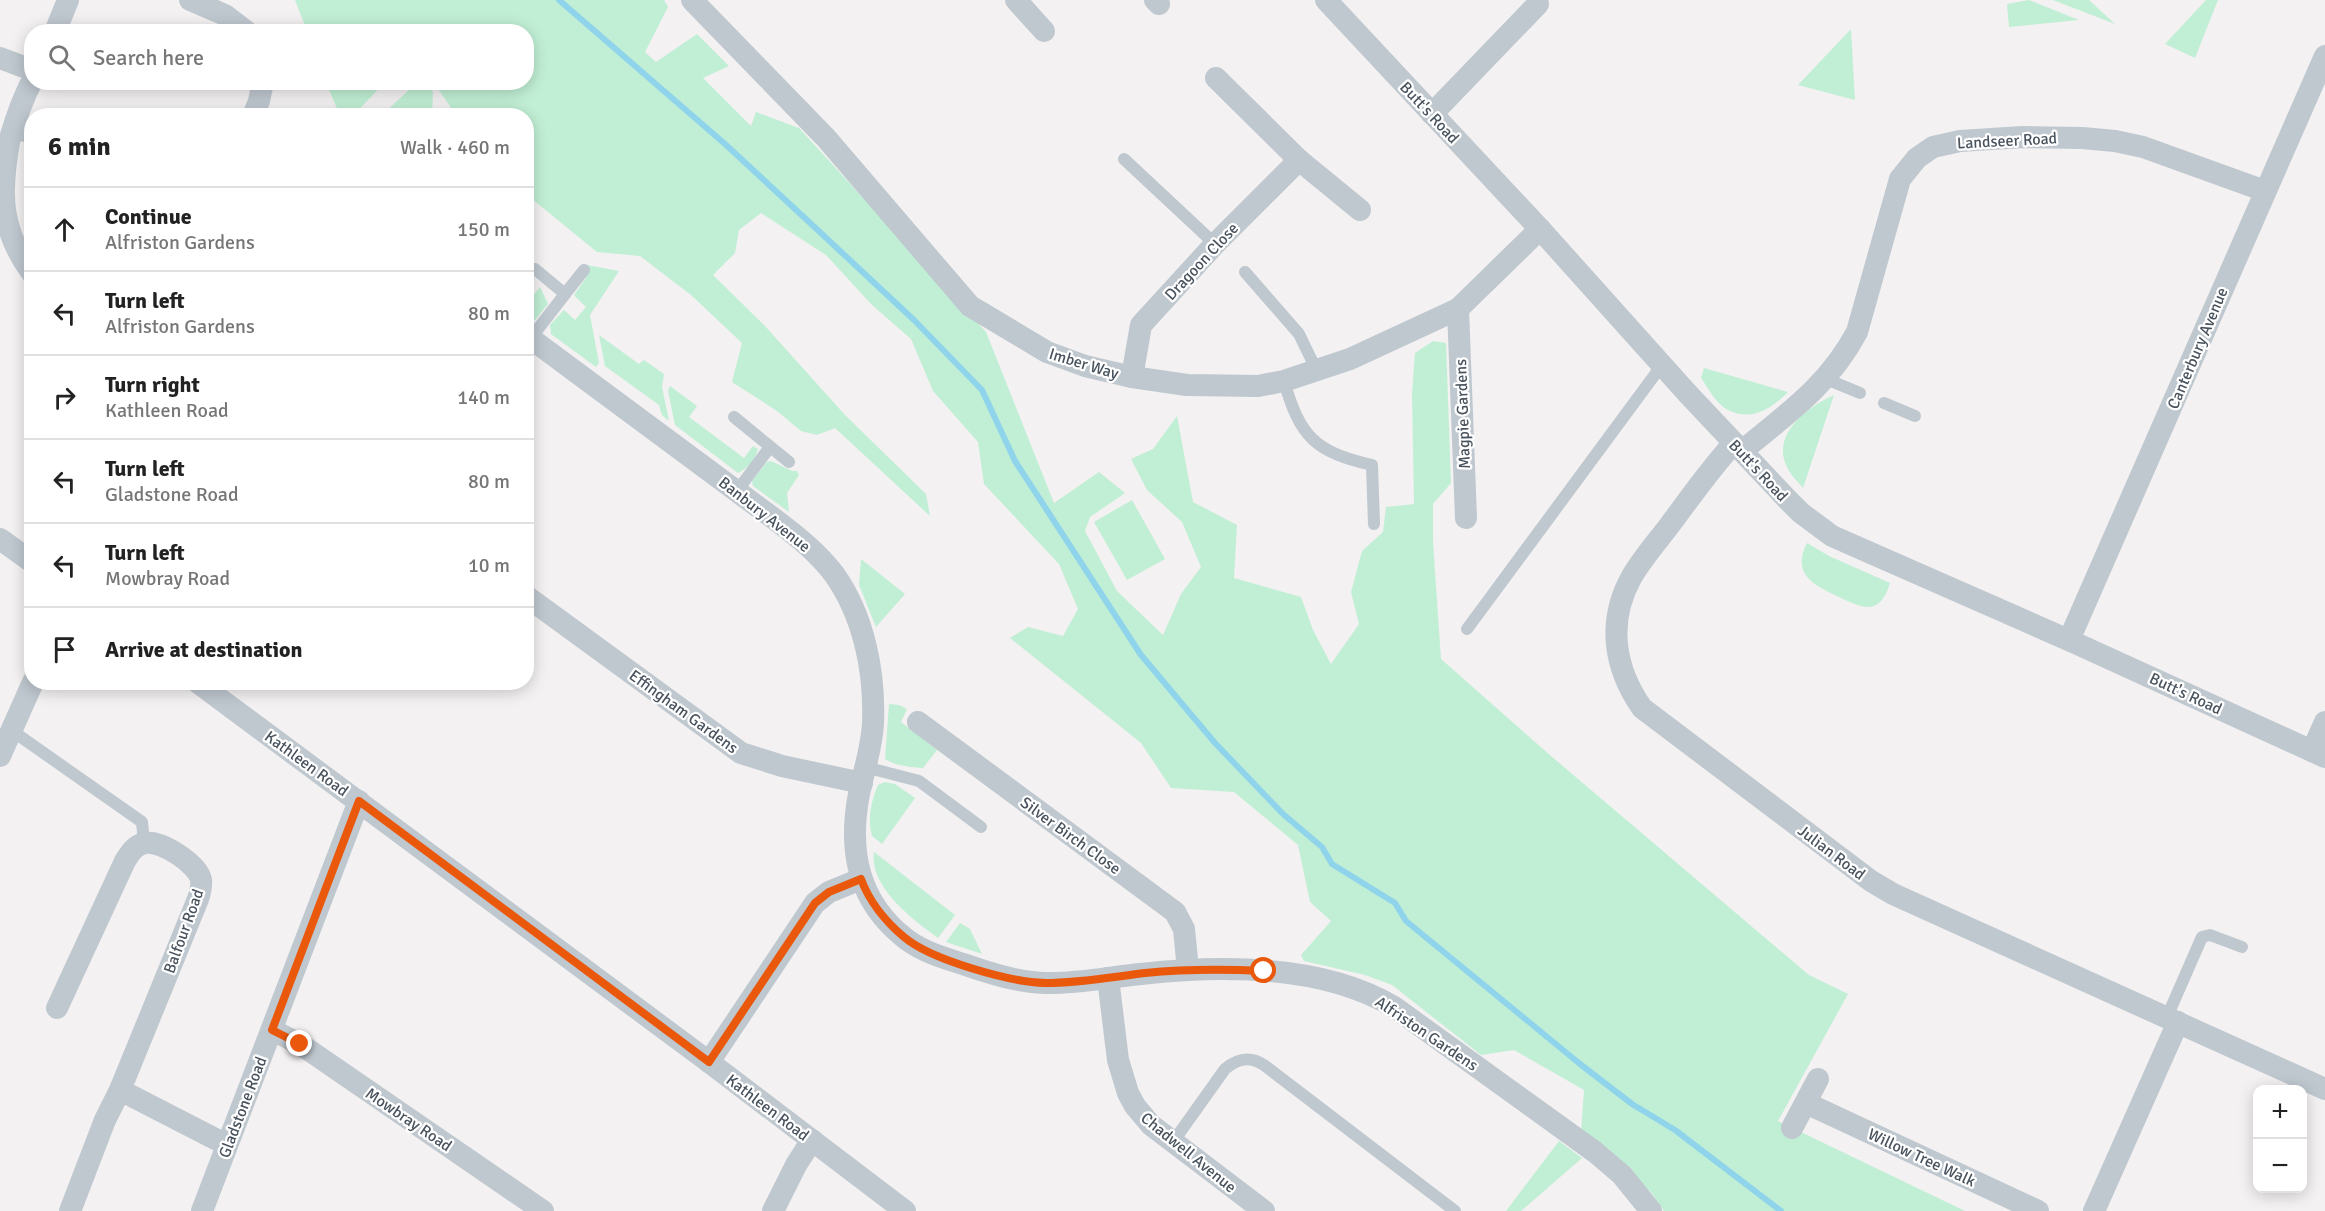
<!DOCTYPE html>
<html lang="en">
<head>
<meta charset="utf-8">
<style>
	:root { --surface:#fff; --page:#f6f6f6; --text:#222; --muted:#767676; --line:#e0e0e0 }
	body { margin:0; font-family:Signika,sans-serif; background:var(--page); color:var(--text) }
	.controls { position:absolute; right:18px; bottom:18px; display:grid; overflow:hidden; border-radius:12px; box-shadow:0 3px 15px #0003 }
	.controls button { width:54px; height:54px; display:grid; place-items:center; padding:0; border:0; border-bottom:2px solid var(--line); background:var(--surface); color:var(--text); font:30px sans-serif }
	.stop { position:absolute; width:18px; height:18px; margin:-14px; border:4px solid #ea580c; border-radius:50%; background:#fff }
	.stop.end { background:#ea580c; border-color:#fff; box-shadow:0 2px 6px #0008 }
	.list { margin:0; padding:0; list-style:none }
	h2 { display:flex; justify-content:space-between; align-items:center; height:78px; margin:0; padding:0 24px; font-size:26px }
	h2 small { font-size:20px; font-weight:400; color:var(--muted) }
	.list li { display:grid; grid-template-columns:39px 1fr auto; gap:18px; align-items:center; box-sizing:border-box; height:84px; padding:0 24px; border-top:2px solid var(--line) }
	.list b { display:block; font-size:22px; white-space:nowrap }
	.list p { margin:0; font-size:20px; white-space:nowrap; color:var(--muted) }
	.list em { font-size:20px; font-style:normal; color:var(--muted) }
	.icon { flex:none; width:33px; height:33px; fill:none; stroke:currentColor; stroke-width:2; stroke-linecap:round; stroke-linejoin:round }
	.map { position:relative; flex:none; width:2325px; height:1211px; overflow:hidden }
	.search { position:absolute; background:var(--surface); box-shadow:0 3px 15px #0003; left:24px; top:24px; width:510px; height:66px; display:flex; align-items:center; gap:15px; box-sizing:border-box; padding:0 21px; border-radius:24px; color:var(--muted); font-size:22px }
	.panel { position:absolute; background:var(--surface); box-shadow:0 3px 15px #0003; left:24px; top:108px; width:510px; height:582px; border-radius:24px }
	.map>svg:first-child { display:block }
	.green { fill:#c1efd5 }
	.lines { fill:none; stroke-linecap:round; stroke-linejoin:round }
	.stream { stroke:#8fd4eb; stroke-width:6 }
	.service { stroke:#bfc7cf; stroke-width:12 }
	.minor { stroke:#bfc7cf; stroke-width:22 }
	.route { stroke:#ea580c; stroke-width:8 }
	.labels { text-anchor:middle; stroke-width:4.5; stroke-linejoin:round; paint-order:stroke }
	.street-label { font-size:16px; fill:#49535e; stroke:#fff }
</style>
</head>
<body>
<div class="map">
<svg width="2325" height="1211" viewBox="0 0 2325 1211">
	<rect width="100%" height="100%" fill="#f3f1f1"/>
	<g class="green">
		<path d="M 295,0 L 664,0 L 668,7 L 645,52 L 656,62 L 697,34 L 729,66 L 703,78 L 751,126 L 756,112 L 799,128 L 986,332 L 1054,503 L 1099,472 L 1125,493 L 1090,517 L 1085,531 L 1117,591 L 1163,635 L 1181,594 L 1201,567 L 1182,522 L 1147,490 L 1131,459 L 1153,449 L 1177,416 L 1193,502 L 1237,525 L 1234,578 L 1301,597 L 1313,630 L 1331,664 L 1359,624 L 1351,592 L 1362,551 L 1383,532 L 1386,507 L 1414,504 L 1412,393 L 1415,353 L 1433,341 L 1446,343 L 1451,483 L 1433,504 L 1433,542 L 1441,659 L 1551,756 L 1809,975 L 1848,994 L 1778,1121 L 1965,1211 L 1664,1211 L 1651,1192 L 1581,1133 L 1584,1090 L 1514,1050 L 1481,1055 L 1392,985 L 1365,975 L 1304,961 L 1301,955 L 1331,921 L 1310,902 L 1298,845 L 1234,792 L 1171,788 L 1141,743 L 1010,638 L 1028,627 L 1063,636 L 1078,609 L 1059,564 L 984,484 L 978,442 L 933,391 L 911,339 L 872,305 L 826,255 L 761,213 L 739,230 L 735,253 L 713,275 L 765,326 L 845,415 L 926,494 L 930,516 L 835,428 L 817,435 L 801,431 L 777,411 L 732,382 L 742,343 L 691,295 L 640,256 L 597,252 L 527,195 L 526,116 L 456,115 L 434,83 L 526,82 L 526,32 L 307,31 Z"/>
		<path d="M 2029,0 L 2079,20 L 2009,27 L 2007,4 Z"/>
		<path d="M 2053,0 L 2089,0 L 2115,24 Z"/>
		<path d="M 2206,0 L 2218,0 L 2195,58 L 2165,44 Z"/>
		<path d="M 1851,29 L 1855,100 L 1798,85 Z"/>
		<path d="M 326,83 L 384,83 L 353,116 L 340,115 Z"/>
		<path d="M 426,87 L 433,91 L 432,115 L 382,115 L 411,88 Z"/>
		<path d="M 587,265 L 619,271 L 590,315 L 599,363 L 596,367 L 551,334 L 550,325 L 564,310 L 575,320 L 586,307 L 574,295 L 586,278 Z"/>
		<path d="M 540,287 L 548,304 L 535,320 L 527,316 L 527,295 L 531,298 Z"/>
		<path d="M 599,335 L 639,364 L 644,360 L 664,374 L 662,387 L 669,421 L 662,415 L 659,405 L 605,366 Z"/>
		<path d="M 1704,368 L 1788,392 C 1772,408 1752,422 1728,410 C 1717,405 1708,388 1701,378 Z"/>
		<path d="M 670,386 L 697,406 L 689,417 L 744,458 L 753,446 L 758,449 C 756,459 747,469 738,473 L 675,425 L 668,391 Z"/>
		<path d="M 1834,395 L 1803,488 C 1797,481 1789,473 1786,465 C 1772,433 1809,406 1834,395 Z"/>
		<path d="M 771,461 L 792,471 L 797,471 L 799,475 L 787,493 L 789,512 L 753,486 L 752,481 L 767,462 Z"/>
		<path d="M 1132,500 L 1165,559 L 1127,580 L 1094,522 Z"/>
		<path d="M 1807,543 L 1829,556 L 1890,583 C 1879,619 1860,607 1835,595 C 1811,584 1792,572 1807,543 Z"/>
		<path d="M 861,559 L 905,594 L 876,627 L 859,585 Z"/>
		<path d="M 889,704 L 899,705 L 907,709 L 901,722 L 937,750 L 923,768 C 909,767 896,766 885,759 Z"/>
		<path d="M 885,782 L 895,784 L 915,798 L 882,844 L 872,836 C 867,818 871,802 878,785 Z"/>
		<path d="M 874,852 L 955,915 L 938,938 C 913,920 869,887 874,852 Z"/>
		<path d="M 960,923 L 970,929 L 982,954 L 946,942 Z"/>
		<path d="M 1559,1141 L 1582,1158 L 1521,1211 L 1506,1211 Z"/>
	</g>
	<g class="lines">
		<path class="stream" d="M 559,0 L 725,144 L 808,221 L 914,320 L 982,390 L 1015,461 L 1141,655 L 1215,743 L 1283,814 L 1322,847 L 1332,864 L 1395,903 L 1406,921 L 1580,1064 L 1632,1104 L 1675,1130 L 1781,1211"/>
		<g class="service">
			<path d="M 12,131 L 32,139"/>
			<path d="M 1124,159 L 1215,244"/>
			<path d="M 1245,272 L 1299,334 L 1317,371"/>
			<path d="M 565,294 L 584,270"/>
			<path d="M 531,338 L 565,294 L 535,269"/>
			<path d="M 1826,379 L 1860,393"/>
			<path d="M 1284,381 C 1300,437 1315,452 1372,465 L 1374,524"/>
			<path d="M 1884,403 L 1915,416"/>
			<path d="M 734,417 L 789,462"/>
			<path d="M 737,491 L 770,447"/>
			<path d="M 1467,629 L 1662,365"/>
			<path d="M 11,730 L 142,822 L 144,843"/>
			<path d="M 865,767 L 919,781 L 981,827"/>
			<path d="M 2167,1017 L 2202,937 L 2210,935 L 2242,947"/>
			<path d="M 1173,1142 L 1225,1069 C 1238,1058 1250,1056 1264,1065 L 1455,1211"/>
		</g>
		<g class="minor">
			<path d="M 190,0 L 225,15 L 247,32"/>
			<path d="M 692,0 L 826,138 L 970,306 L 1047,352 L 1085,366 L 1132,377 L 1187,385 L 1258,386 L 1284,381 L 1350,359 L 1458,309 L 1540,229"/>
			<path d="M 1016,0 L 1044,31"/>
			<path d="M 1155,0 L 1159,4"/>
			<path d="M 1326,0 L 1540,229 L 1688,394 L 1787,499 L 1801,513 L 1832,536 L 2073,642 L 2325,757"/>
			<path d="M 55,32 L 68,0"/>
			<path d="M 0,58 L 32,70"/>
			<path d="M 1216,78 L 1299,160 L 1360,210"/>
			<path d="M 32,81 C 22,100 15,121 9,142 C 0,193 0,230 32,273"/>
			<path d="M 1432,114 L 1538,4"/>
			<path d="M 253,116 L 259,101 L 263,82"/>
			<path d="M 1458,309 L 1466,518"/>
			<path d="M 526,335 L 777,521 C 798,537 818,553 834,574 C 864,616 875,672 873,723 C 872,747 864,770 859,794 C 848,851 858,902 906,939 C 923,952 944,958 963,964 C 989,973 1017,982 1044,983 C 1077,984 1109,977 1141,974 C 1222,965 1322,964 1394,1007 L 1595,1152 L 1622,1175 L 1651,1211"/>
			<path d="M 1132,377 L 1141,325 L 1215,244 L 1299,160"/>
			<path d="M 1734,443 C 1710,469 1690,498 1669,526 C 1656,543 1641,560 1631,578 C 1607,622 1614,668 1642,708 L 1871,881 L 1893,894 L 2325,1089"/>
			<path d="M 1742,451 C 1788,413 1828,386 1857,332 L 1900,179 L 1917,158 L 1933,147 L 1960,141 L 2023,137 L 2082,138 L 2115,141 L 2143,147 L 2265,191"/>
			<path d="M 0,539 L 32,562"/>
			<path d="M 526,596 L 741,753 L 782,766 L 862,783"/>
			<path d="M 2069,640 L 2325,56"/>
			<path d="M 197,682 L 709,1062 L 905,1211"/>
			<path d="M 918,722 L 1175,912 L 1184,929 L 1188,970"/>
			<path d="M 2312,751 L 2325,722"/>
			<path d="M 0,756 L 33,682"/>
			<path d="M 1108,978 L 1118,1060 L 1128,1093 L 1135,1106 L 1151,1125 L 1264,1211"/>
			<path d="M 57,1008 L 125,861 C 130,853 135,845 145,843 C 161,840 198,864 201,880 C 202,887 200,893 198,899 L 120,1090 L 105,1120 L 70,1211"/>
			<path d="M 272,1030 L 300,1044 L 543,1211"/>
			<path d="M 709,1062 L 815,903 L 829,892 L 861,879"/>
			<path d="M 120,1090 L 227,1145"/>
			<path d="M 1806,1103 L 2038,1211"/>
			<path d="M 1792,1128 L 1818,1079"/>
			<path d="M 202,1211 L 359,801"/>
			<path d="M 773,1211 L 796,1165 L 812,1140"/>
			<path d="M 2094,1211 L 2178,1022"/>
		</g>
	</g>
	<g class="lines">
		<path class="route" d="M 300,1044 L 272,1030 L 359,801 L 709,1062 L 815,903 L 829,892 L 861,879 C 869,901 886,922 904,937 C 931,960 1010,982 1045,983 C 1079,983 1112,977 1145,973 C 1185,969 1224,969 1264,971"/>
	</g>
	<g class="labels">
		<g class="street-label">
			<text transform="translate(1430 112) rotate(47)" y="6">Butt's Road</text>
			<text transform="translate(2007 140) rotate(-3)" y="6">Landseer Road</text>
			<text transform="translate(1201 261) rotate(-47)" y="6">Dragoon Close</text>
			<text transform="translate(2197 348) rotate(-67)" y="6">Canterbury Avenue</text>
			<text transform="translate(1084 363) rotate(17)" y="6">Imber Way</text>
			<text transform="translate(1462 414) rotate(-92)" y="6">Magpie Gardens</text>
			<text transform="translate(1759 470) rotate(47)" y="6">Butt's Road</text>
			<text transform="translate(765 514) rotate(38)" y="6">Banbury Avenue</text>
			<text transform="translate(2186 693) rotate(25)" y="6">Butt's Road</text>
			<text transform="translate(684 711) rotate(36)" y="6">Effingham Gardens</text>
			<text transform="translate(307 763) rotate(36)" y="6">Kathleen Road</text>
			<text transform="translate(1071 835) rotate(36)" y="6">Silver Birch Close</text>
			<text transform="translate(1832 852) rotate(37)" y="6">Julian Road</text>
			<text transform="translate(183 931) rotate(-70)" y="6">Balfour Road</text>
			<text transform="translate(1427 1033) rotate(34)" y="6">Alfriston Gardens</text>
			<text transform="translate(242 1107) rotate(-69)" y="6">Gladstone Road</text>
			<text transform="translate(768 1107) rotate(37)" y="6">Kathleen Road</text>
			<text transform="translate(409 1119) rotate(34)" y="6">Mowbray Road</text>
			<text transform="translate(1189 1152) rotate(39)" y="6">Chadwell Avenue</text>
			<text transform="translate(1922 1157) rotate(25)" y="6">Willow Tree Walk</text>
		</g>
	</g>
</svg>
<div class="controls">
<button>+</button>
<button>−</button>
</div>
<div class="stop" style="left:1264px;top:971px"></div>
<div class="stop end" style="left:300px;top:1044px"></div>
<div class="search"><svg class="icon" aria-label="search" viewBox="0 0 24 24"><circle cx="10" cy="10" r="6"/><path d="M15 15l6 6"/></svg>Search here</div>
<section class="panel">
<h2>6 min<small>Walk · 460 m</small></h2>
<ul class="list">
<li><svg class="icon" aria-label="ahead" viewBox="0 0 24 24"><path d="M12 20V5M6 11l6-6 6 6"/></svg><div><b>Continue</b><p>Alfriston Gardens</p></div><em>150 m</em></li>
<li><svg class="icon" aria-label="left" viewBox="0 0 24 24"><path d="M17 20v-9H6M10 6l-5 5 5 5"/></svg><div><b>Turn left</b><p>Alfriston Gardens</p></div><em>80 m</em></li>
<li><svg class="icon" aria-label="right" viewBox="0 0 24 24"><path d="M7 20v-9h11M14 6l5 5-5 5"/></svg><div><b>Turn right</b><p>Kathleen Road</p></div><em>140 m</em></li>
<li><svg class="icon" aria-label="left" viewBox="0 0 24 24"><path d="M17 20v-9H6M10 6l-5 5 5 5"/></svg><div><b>Turn left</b><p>Gladstone Road</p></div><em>80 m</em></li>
<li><svg class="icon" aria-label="left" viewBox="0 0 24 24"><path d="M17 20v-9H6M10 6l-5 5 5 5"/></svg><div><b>Turn left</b><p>Mowbray Road</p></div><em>10 m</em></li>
<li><svg class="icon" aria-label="arrive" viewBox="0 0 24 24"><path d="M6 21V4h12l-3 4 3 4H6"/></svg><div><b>Arrive at destination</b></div></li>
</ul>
</section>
</div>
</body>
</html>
